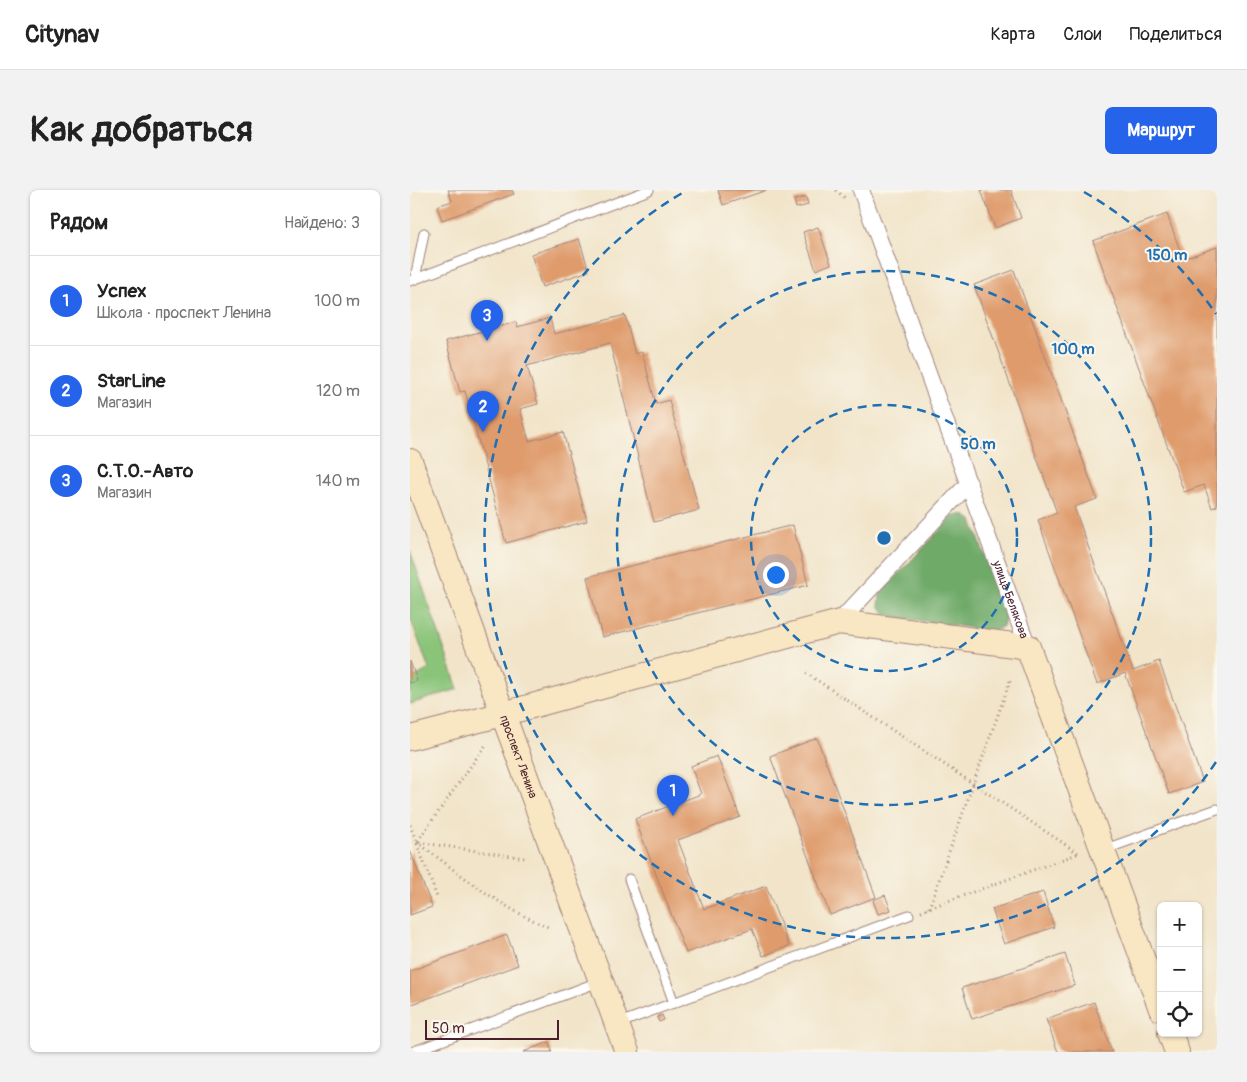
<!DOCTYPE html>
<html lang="ru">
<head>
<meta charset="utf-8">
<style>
	:root { --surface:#fff; --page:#f2f2f2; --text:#222; --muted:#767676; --line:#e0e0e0; --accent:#2563eb }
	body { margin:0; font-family:Pangolin,sans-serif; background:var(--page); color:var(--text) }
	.controls { position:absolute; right:15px; bottom:15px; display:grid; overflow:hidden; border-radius:8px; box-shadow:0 1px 4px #0004 }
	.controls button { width:45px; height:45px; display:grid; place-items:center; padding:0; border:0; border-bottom:1px solid var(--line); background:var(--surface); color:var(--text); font:25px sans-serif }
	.scale { position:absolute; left:15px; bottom:12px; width:134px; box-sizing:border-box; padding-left:5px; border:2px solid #4a1f2b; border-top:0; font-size:14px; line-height:18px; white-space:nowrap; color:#4a1f2b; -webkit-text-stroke:4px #fbf7ec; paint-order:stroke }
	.you { position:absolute; left:365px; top:384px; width:18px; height:18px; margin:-12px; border:4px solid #fff; border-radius:50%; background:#1a73e8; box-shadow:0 0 0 8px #1a73e833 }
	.badge { display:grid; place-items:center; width:32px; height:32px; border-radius:50%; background:var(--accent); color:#fff; font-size:16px; font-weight:700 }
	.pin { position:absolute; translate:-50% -41px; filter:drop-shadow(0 1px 2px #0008) }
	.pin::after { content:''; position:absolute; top:26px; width:18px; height:15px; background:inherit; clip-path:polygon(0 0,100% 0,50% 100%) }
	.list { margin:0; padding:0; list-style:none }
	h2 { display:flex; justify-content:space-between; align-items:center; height:65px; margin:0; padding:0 20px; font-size:21px }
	h2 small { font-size:16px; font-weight:400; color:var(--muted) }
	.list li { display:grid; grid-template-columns:32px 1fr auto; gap:15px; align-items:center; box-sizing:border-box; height:90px; padding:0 20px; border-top:1px solid var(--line) }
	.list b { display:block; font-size:19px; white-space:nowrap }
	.list p { margin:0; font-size:16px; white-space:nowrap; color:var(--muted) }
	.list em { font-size:16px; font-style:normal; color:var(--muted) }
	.icon { flex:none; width:28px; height:28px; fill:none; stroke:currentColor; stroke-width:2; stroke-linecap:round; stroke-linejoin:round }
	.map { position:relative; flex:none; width:807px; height:862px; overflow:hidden; border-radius:8px }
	header { display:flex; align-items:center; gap:30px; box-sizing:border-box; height:70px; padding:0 25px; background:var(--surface); border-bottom:1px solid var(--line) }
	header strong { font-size:24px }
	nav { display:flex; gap:28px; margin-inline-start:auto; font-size:18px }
	.intro { display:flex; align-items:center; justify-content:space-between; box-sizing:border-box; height:120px; padding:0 30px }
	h1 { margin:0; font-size:35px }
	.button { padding:12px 22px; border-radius:8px; background:var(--accent); color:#fff; font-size:18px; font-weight:700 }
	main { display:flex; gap:30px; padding:0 30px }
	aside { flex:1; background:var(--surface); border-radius:8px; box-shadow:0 1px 4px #0004 }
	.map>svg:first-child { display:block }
	.green { fill:#8ac479; stroke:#6a7252 }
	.forest { fill:#6faa69; stroke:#5c644a }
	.building { fill:#df9b6c }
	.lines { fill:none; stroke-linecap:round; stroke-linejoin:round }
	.lane-casing { stroke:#9e827a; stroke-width:11 }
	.street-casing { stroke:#9e827a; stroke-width:18 }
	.secondary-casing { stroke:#9e827a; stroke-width:26 }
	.path { stroke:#9e827a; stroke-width:3; stroke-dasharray:1 4; stroke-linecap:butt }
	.lane { stroke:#fff; stroke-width:9 }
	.street { stroke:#fff; stroke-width:16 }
	.secondary { stroke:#f9e7c3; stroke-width:24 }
	.ring { fill:none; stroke:#1f6fb2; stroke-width:2.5; stroke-dasharray:9 6 }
	.labels { text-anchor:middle; stroke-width:4; stroke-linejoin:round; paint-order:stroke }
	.street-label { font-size:12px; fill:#4a1f2b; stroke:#fbf7ec }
	.centre { fill:#1f6fb2; stroke:#fbf7ec; stroke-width:2.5 }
	.ring-label { font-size:15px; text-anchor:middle; font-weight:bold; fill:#1f6fb2; stroke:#fbf7ec; stroke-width:4; stroke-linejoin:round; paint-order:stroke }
</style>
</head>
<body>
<header>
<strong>Citynav</strong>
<nav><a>Карта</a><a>Слои</a><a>Поделиться</a></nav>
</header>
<div class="intro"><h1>Как добраться</h1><a class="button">Маршрут</a></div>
<main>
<aside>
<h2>Рядом<small>Найдено: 3</small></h2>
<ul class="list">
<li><span class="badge">1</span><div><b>Успех</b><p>Школа · проспект Ленина</p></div><em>100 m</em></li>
<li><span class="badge">2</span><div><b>StarLine</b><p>Магазин</p></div><em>120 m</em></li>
<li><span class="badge">3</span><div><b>С.Т.О.-Авто</b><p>Магазин</p></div><em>140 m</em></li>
</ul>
</aside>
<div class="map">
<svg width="807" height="862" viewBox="0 0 807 862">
	<rect width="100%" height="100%" fill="#fbf7ec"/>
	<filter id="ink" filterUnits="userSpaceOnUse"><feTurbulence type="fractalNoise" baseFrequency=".02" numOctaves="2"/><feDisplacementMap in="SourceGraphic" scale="10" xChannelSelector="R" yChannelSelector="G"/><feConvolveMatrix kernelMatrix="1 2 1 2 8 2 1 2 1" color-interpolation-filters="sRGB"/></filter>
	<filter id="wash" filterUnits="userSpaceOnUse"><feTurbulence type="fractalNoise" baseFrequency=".0096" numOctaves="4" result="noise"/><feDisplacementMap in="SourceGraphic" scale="20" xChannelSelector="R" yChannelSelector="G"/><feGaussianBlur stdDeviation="1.12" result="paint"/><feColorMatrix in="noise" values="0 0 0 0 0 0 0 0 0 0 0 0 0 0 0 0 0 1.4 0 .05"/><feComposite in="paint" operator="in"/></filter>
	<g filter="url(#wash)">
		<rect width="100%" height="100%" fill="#f1e4c9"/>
		<path class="green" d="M 0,360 L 48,499 L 0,514 L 0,490 L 19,479 L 0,427 Z"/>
		<path class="forest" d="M 553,324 L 562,330 L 596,425 L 593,436 L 584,441 L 478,426 L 469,416 L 470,404 L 542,327 Z"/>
		<g id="blocks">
			<g class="building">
				<path d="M 38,0 L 102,0 L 104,4 L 32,30 L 27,16 L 42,11 Z"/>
				<path d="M 308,0 L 357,0 L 313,15 Z"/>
				<path d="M 571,0 L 601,0 L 611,28 L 585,38 Z"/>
				<path d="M 396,7 L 398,15 L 386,18 L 384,10 Z"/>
				<path d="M 757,24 L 773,69 L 807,57 L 807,316 L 802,318 L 794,295 L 774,302 L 683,51 Z"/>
				<path d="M 408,37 L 421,74 L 406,80 L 393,42 Z"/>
				<path d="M 169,49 L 179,81 L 132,97 L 121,64 Z"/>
				<path d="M 604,80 L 687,309 L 664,317 L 723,481 L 749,471 L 793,592 L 759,604 L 715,483 L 687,494 L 628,330 L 647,323 L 564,95 Z"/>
				<path d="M 215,125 L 225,164 L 232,162 L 246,214 L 259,210 L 289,320 L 244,332 L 200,153 L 117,176 L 128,214 L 110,219 L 119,251 L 153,242 L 177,331 L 96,353 L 55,201 L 50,202 L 36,151 L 106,132 L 107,137 L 140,128 L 144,144 Z"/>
				<path d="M 383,335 L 398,395 L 192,447 L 177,387 Z"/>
				<path d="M 0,471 L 7,491 L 0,493 Z"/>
				<path d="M 407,548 L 466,707 L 420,725 L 360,566 Z"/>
				<path d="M 307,566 L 330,627 L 268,650 L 294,719 L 356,696 L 379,756 L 353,766 L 342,739 L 276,763 L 225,629 L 291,604 L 281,576 Z"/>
				<path d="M 0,660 L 22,717 L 0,725 Z"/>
				<path d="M 633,702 L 644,737 L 594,754 L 582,719 Z"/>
				<path d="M 475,705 L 481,720 L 468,724 L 463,710 Z"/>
				<path d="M 97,745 L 108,775 L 0,815 L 0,781 Z"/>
				<path d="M 655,764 L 665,795 L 562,829 L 552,798 Z"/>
				<path d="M 684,812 L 702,862 L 648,862 L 636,829 Z"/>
				<path d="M 252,825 L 254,830 L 249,832 L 247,827 Z"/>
				<path d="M 139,852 L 142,862 L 113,862 Z"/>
			</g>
		</g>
	</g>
	<g filter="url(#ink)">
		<use href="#blocks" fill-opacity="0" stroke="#9e827a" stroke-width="1"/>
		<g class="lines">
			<defs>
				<g id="lane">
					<path d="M 5,89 L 14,43"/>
					<path d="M 0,91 L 239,0"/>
					<path d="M 693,660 L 807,619"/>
					<path d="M 219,689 L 264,813"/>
					<path d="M 207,834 L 499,725"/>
					<path d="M 2,862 L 191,791"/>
				</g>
				<g id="street">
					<path id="s1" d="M 451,0 L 618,457"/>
					<path d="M 429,432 L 559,293"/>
				</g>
				<g id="secondary">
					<path id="s2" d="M 0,271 L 217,862"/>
					<path d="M 0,548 L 93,524 L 429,432 L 618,457 L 751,819"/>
					<path d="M 760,843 L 767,862"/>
				</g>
			</defs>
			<use href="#lane" class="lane-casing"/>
			<use href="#street" class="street-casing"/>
			<use href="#secondary" class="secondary-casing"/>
			<g class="path">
				<path d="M 426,0 L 437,10"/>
				<path d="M 396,483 L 668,663"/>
				<path d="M 75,556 L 7,652 L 115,668"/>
				<path d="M 0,635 L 28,710"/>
				<path d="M 7,652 C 49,683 91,719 141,738"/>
				<path d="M 519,718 L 600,491"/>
				<path d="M 511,721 L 667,664"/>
			</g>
			<use href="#lane" class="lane"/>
			<use href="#street" class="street"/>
			<use href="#secondary" class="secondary"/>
		</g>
	</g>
	<g class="ring">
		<circle cx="474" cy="348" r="133"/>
		<circle cx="474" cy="348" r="267"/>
		<path d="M806 572A400 400 0 1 1 274 2M674 2A400 400 0 0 1 806 124"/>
	</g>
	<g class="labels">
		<g class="street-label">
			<text dy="4" stroke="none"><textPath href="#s1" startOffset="436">улица Белякова</textPath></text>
			<text dy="4" stroke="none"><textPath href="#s2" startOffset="315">проспект Ленина</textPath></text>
		</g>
	</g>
	<circle cx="474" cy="348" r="8" class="centre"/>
	<g class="ring-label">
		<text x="757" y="70">150 m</text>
		<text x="663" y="164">100 m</text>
		<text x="568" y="259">50 m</text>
	</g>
</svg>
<div class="controls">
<button>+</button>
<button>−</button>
<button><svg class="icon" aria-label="locate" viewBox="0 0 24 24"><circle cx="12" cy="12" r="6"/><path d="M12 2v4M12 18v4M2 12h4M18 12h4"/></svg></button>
</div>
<div class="scale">50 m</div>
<div class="you"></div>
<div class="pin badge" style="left:263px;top:626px">1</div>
<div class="pin badge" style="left:73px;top:242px">2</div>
<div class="pin badge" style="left:77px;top:151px">3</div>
</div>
</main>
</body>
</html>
